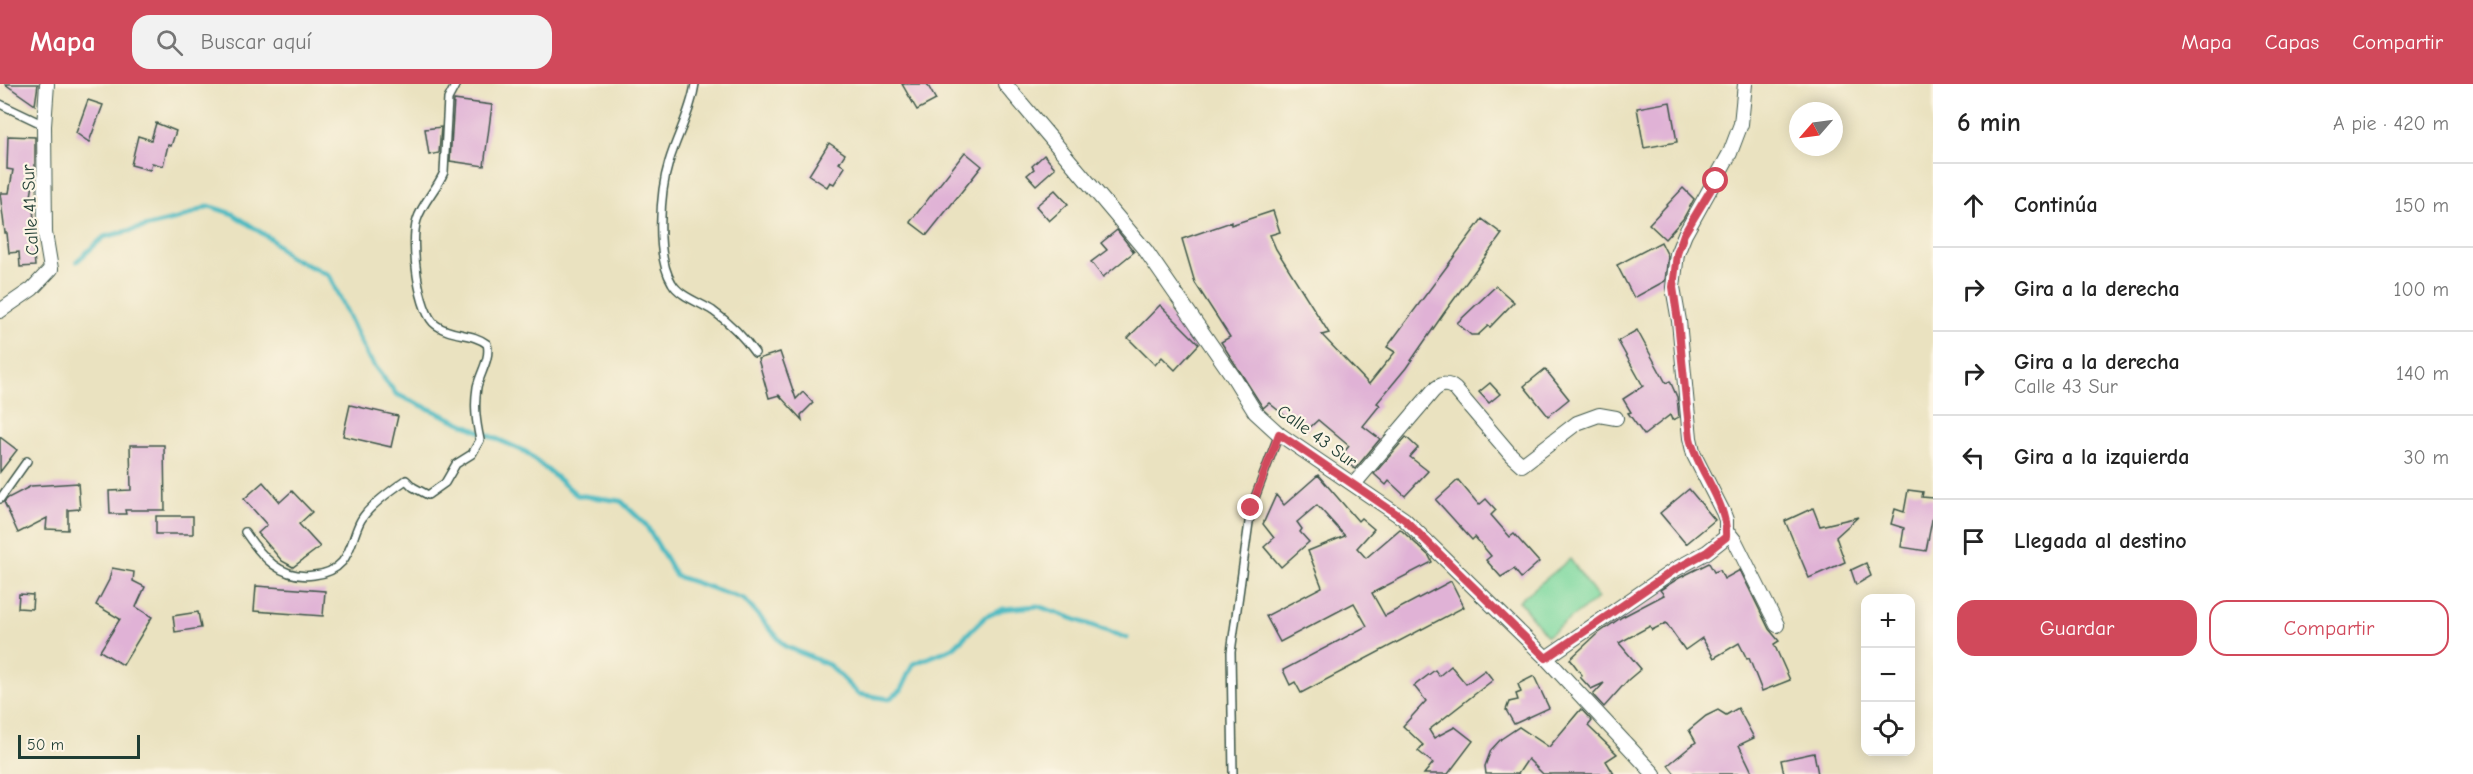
<!DOCTYPE html>
<html lang="es">
<head>
<meta charset="utf-8">
<style>
	:root { --surface:#fff; --page:#f2f2f2; --text:#222; --muted:#767676; --line:#e0e0e0; --accent:#d1495b }
	body { margin:0; font-family:"Comic Neue",sans-serif; background:var(--page); color:var(--text) }
	.controls { position:absolute; right:18px; bottom:18px; display:grid; overflow:hidden; border-radius:12px; box-shadow:0 3px 15px #0003 }
	.controls button { width:54px; height:54px; display:grid; place-items:center; padding:0; border:0; border-bottom:2px solid var(--line); background:var(--surface); color:var(--text); font:30px sans-serif }
	.compass { position:absolute; left:1789px; top:18px; width:54px; height:54px; border-radius:50%; background:var(--surface); box-shadow:0 3px 15px #0003; rotate:242deg }
	.scale { position:absolute; left:18px; bottom:15px; width:122px; box-sizing:border-box; padding-left:6px; border:3px solid #1f3d34; border-top:0; font-size:16px; line-height:21px; white-space:nowrap; color:#1f3d34; -webkit-text-stroke:4px #fcf5e5; paint-order:stroke }
	.stop { position:absolute; width:18px; height:18px; margin:-14px; border:4px solid #d1495b; border-radius:50%; background:#fff }
	.stop.end { background:#d1495b; border-color:#fff; box-shadow:0 2px 6px #0008 }
	.list { margin:0; padding:0; list-style:none }
	h2 { display:flex; justify-content:space-between; align-items:center; height:78px; margin:0; padding:0 24px; font-size:26px }
	h2 small { font-size:20px; font-weight:400; color:var(--muted) }
	.list li { display:grid; grid-template-columns:39px 1fr auto; gap:18px; align-items:center; box-sizing:border-box; height:84px; padding:0 24px; border-top:2px solid var(--line) }
	.list b { display:block; font-size:22px; white-space:nowrap }
	.list p { margin:0; font-size:20px; white-space:nowrap; color:var(--muted) }
	.list em { font-size:20px; font-style:normal; color:var(--muted) }
	.actions { display:flex; gap:12px; padding:18px 24px }
	.actions a { flex:1; padding:14px 0; border:2px solid var(--accent); border-radius:18px; text-align:center; font-size:21px; color:var(--accent) }
	.actions .main { background:var(--accent); color:#fff }
	.icon { flex:none; width:33px; height:33px; fill:none; stroke:currentColor; stroke-width:2; stroke-linecap:round; stroke-linejoin:round }
	.map { position:relative; flex:none; width:1933px; height:690px; overflow:hidden }
	header { display:flex; align-items:center; gap:36px; box-sizing:border-box; height:84px; padding:0 30px; background:var(--accent); color:#fff }
	header strong { font-size:28px }
	nav { display:flex; gap:33px; margin-inline-start:auto; font-size:21px }
	.search { width:420px; height:54px; background:var(--page); display:flex; align-items:center; gap:15px; box-sizing:border-box; padding:0 21px; border-radius:18px; color:var(--muted); font-size:22px }
	main { display:flex }
	aside { flex:1; background:var(--surface) }
	.map>svg:first-child { display:block }
	.green { fill:#7dd89f; stroke:#4e8a6a; stroke-width:1.5 }
	.lines { fill:none; stroke-linecap:round; stroke-linejoin:round }
	.stream { stroke:#4ab9c1; stroke-width:5 }
	.building { fill:#e0b2d6 }
	.service-casing { stroke:#3d5649; stroke-width:10 }
	.minor-casing { stroke:#3d5649; stroke-width:16 }
	.service { stroke:#fff; stroke-width:7 }
	.minor { stroke:#fff; stroke-width:14 }
	.route { stroke:#d1495b; stroke-width:8 }
	.labels { text-anchor:middle; stroke-width:4.5; stroke-linejoin:round; paint-order:stroke }
	.street-label { font-size:18px; fill:#1f3d34; stroke:#fcf5e5 }
</style>
</head>
<body>
<header>
<strong>Mapa</strong>
<div class="search"><svg class="icon" aria-label="search" viewBox="0 0 24 24"><circle cx="10" cy="10" r="6"/><path d="M15 15l6 6"/></svg>Buscar aquí</div>
<nav><a>Mapa</a><a>Capas</a><a>Compartir</a></nav>
</header>
<main>
<div class="map">
<svg width="1933" height="690" viewBox="0 0 1933 690">
	<rect width="100%" height="100%" fill="#fcf5e5"/>
	<filter id="ink" filterUnits="userSpaceOnUse"><feTurbulence type="fractalNoise" baseFrequency=".0167" numOctaves="2"/><feDisplacementMap in="SourceGraphic" scale="12" xChannelSelector="R" yChannelSelector="G"/><feConvolveMatrix kernelMatrix="1 2 1 2 8 2 1 2 1" color-interpolation-filters="sRGB"/></filter>
	<filter id="wash" filterUnits="userSpaceOnUse"><feTurbulence type="fractalNoise" baseFrequency=".008" numOctaves="4" result="noise"/><feDisplacementMap in="SourceGraphic" scale="24" xChannelSelector="R" yChannelSelector="G"/><feGaussianBlur stdDeviation="1.35" result="paint"/><feColorMatrix in="noise" values="0 0 0 0 0 0 0 0 0 0 0 0 0 0 0 0 0 1.4 0 .05"/><feComposite in="paint" operator="in"/></filter>
	<g filter="url(#wash)">
		<rect width="100%" height="100%" fill="#eae2c0"/>
		<path class="green" d="M 1570,475 L 1598,514 L 1547,552 L 1519,517 Z"/>
		<g class="lines">
			<path class="stream" d="M 77,177 L 104,153 L 181,134 L 209,122 L 233,130 L 271,155 L 288,172 L 329,191 L 368,273 L 396,310 L 526,368 L 577,411 L 621,417 L 646,441 L 676,492 L 744,515 L 785,562 L 829,581 L 858,610 L 889,615 L 901,606 L 913,580 L 953,564 L 985,533 L 1003,525 L 1038,522 L 1127,554"/>
		</g>
		<g id="blocks">
			<g class="building">
				<path d="M 5,0 L 38,0 L 35,21 Z"/>
				<path d="M 902,0 L 927,0 L 936,16 L 917,26 Z"/>
				<path d="M 88,16 L 103,21 L 89,58 L 76,49 Z"/>
				<path d="M 454,16 L 492,21 L 484,82 L 450,77 Z"/>
				<path d="M 1670,18 L 1677,58 L 1644,64 L 1637,24 Z"/>
				<path d="M 156,39 L 176,47 L 171,62 L 168,61 L 163,82 L 152,79 L 150,86 L 131,81 L 138,52 L 151,56 Z"/>
				<path d="M 441,43 L 439,69 L 429,71 L 425,45 Z"/>
				<path d="M 8,52 L 35,53 L 35,89 L 29,124 L 33,124 L 35,147 L 32,147 L 35,182 L 20,183 L 19,168 L 9,169 L 7,149 L 5,149 L 0,109 L 9,109 L 13,86 L 7,85 Z"/>
				<path d="M 829,59 L 845,70 L 839,79 L 845,83 L 834,100 L 830,98 L 827,103 L 809,91 Z"/>
				<path d="M 965,68 L 982,82 L 927,151 L 910,138 Z"/>
				<path d="M 1044,71 L 1055,84 L 1036,101 L 1027,91 L 1034,85 L 1032,82 Z"/>
				<path d="M 1683,104 L 1694,115 L 1683,135 L 1665,155 L 1649,140 Z"/>
				<path d="M 1055,106 L 1068,120 L 1049,137 L 1036,122 Z"/>
				<path d="M 1273,127 L 1280,148 L 1270,151 L 1276,165 L 1329,249 L 1322,251 L 1369,300 L 1395,268 L 1387,263 L 1482,135 L 1502,150 L 1444,229 L 1406,284 L 1377,319 L 1380,321 L 1363,342 L 1380,355 L 1355,385 L 1340,373 L 1349,362 L 1318,336 L 1305,348 L 1269,319 L 1263,324 L 1262,322 L 1221,258 L 1230,253 L 1195,199 L 1182,155 L 1231,138 L 1231,141 Z"/>
				<path d="M 1117,146 L 1134,168 L 1103,193 L 1091,178 L 1107,166 L 1101,159 Z"/>
				<path d="M 1661,158 L 1668,172 L 1665,197 L 1634,214 L 1617,181 Z"/>
				<path d="M 1496,202 L 1514,218 L 1490,243 L 1488,242 L 1478,251 L 1471,251 L 1457,239 Z"/>
				<path d="M 1160,221 L 1199,260 L 1175,286 L 1162,273 L 1155,281 L 1128,254 Z"/>
				<path d="M 1637,246 L 1666,299 L 1670,297 L 1677,313 L 1679,333 L 1672,336 L 1670,331 L 1644,351 L 1628,329 L 1631,328 L 1623,315 L 1643,302 L 1618,257 Z"/>
				<path d="M 780,268 L 796,315 L 803,308 L 813,319 L 801,331 L 802,336 L 779,311 L 769,314 L 758,275 Z"/>
				<path d="M 1545,285 L 1569,315 L 1548,332 L 1524,302 Z"/>
				<path d="M 1490,299 L 1500,310 L 1489,319 L 1479,308 Z"/>
				<path d="M 350,321 L 398,332 L 391,363 L 343,352 Z"/>
				<path d="M 0,353 L 17,366 L 0,388 Z"/>
				<path d="M 1406,353 L 1418,364 L 1410,373 L 1428,387 L 1405,412 L 1389,397 L 1386,401 L 1374,390 Z"/>
				<path d="M 130,361 L 164,361 L 165,426 L 125,426 L 126,430 L 110,430 L 109,407 L 131,406 Z"/>
				<path d="M 1318,391 L 1358,437 L 1361,434 L 1374,445 L 1357,464 L 1366,474 L 1400,445 L 1429,472 L 1432,478 L 1372,509 L 1385,532 L 1451,497 L 1464,523 L 1301,609 L 1295,598 L 1290,601 L 1283,586 L 1367,542 L 1354,519 L 1280,558 L 1266,532 L 1322,503 L 1308,467 L 1345,452 L 1317,421 L 1297,438 L 1302,445 L 1300,448 L 1309,458 L 1281,483 L 1264,463 L 1274,454 L 1263,440 L 1276,411 L 1284,421 Z"/>
				<path d="M 1458,396 L 1479,421 L 1486,415 L 1496,426 L 1491,431 L 1510,453 L 1514,450 L 1539,478 L 1521,494 L 1514,485 L 1501,493 L 1486,476 L 1491,472 L 1475,453 L 1472,456 L 1436,416 Z"/>
				<path d="M 263,398 L 280,418 L 292,407 L 312,428 L 299,440 L 320,463 L 293,483 L 282,477 L 258,449 L 267,441 L 244,415 Z"/>
				<path d="M 78,399 L 80,425 L 68,426 L 68,446 L 46,445 L 47,434 L 18,449 L 4,418 L 8,414 L 31,402 Z"/>
				<path d="M 1689,405 L 1715,436 L 1686,460 L 1660,429 Z"/>
				<path d="M 1908,406 L 1923,408 L 1922,413 L 1933,414 L 1933,431 L 1926,467 L 1901,463 L 1904,444 L 1891,440 L 1895,425 L 1904,428 Z"/>
				<path d="M 1813,424 L 1820,442 L 1858,433 L 1836,453 L 1845,478 L 1809,494 L 1785,437 Z"/>
				<rect x="156" y="432" width="37" height="18"/>
				<path d="M 1709,479 L 1714,488 L 1720,486 L 1724,495 L 1740,486 L 1769,545 L 1779,557 L 1774,560 L 1790,596 L 1762,607 L 1749,574 L 1747,575 L 1739,559 L 1714,574 L 1702,554 L 1685,566 L 1666,539 L 1652,546 L 1650,542 L 1619,559 L 1641,585 L 1628,596 L 1604,623 L 1593,611 L 1604,599 L 1591,605 L 1580,593 L 1582,591 L 1570,575 L 1596,551 L 1622,533 L 1664,511 L 1660,506 L 1679,494 Z"/>
				<path d="M 1866,479 L 1871,492 L 1856,501 L 1851,486 Z"/>
				<path d="M 112,484 L 134,488 L 133,497 L 145,503 L 136,523 L 152,533 L 123,581 L 100,567 L 120,535 L 96,521 L 109,496 Z"/>
				<path d="M 256,502 L 325,507 L 323,532 L 254,527 Z"/>
				<path d="M 19,510 L 33,511 L 32,525 L 18,524 Z"/>
				<path d="M 198,528 L 201,544 L 175,548 L 173,532 Z"/>
				<path d="M 1451,582 L 1466,600 L 1485,586 L 1493,596 L 1429,646 L 1434,654 L 1455,643 L 1473,657 L 1448,690 L 1424,690 L 1433,679 L 1418,667 L 1423,661 L 1403,642 L 1426,617 L 1414,602 L 1435,586 L 1439,592 Z"/>
				<path d="M 1534,592 L 1549,624 L 1514,640 L 1506,626 L 1509,618 L 1518,616 L 1516,610 L 1521,608 L 1518,600 Z"/>
				<path d="M 1738,624 L 1754,654 L 1739,661 L 1753,690 L 1675,690 L 1668,681 L 1696,658 L 1689,646 L 1706,632 L 1718,626 L 1726,631 Z"/>
				<path d="M 1581,625 L 1592,637 L 1588,642 L 1617,670 L 1606,677 L 1614,690 L 1543,690 L 1528,675 L 1518,690 L 1486,690 L 1485,682 L 1491,666 L 1501,655 L 1519,643 L 1549,663 Z"/>
				<path d="M 1814,669 L 1818,690 L 1784,690 L 1781,676 Z"/>
			</g>
		</g>
	</g>
	<g filter="url(#ink)">
		<use href="#blocks" fill-opacity="0" stroke="#3d5649" stroke-width="1.5"/>
		<g class="lines">
			<defs>
				<g id="service">
					<path d="M 695,0 C 691,28 677,51 669,78 C 660,107 655,172 672,199 C 679,212 701,219 713,227 C 730,239 743,252 755,269"/>
					<path d="M 0,20 L 44,41"/>
					<path d="M 0,415 L 27,377"/>
					<path d="M 245,448 C 262,473 281,496 314,491 C 325,490 335,486 342,478 C 352,466 354,448 361,436 C 369,422 393,405 406,396 L 413,403 L 428,411 L 445,399 L 456,380 L 472,370 L 480,356 C 476,337 474,322 477,303 C 480,289 491,274 487,260 C 472,248 452,253 436,241 C 418,228 410,158 417,136 C 422,119 437,105 444,88 L 448,15 L 456,0"/>
					<path d="M 1233,690 L 1231,568 L 1251,424 L 1279,350"/>
				</g>
				<g id="minor">
					<path d="M 1005,0 L 1146,167 L 1234,294 L 1255,328 L 1279,350 L 1404,435 L 1546,574 L 1654,690"/>
					<path d="M 0,227 L 32,205 L 51,185 L 45,149 L 44,42 L 47,0"/>
					<path d="M 1354,400 L 1433,307 C 1440,300 1447,298 1455,305 L 1511,371 L 1522,381 L 1577,339 L 1599,331 L 1616,334"/>
					<path d="M 1726,453 L 1731,452 L 1735,457 L 1777,541"/>
					<path d="M 1546,574 L 1674,486 L 1707,468 L 1726,453 L 1726,436 L 1723,428 L 1694,371 L 1690,354 L 1679,237 L 1673,203 L 1677,170 L 1685,150 L 1730,69 L 1741,40 L 1745,0"/>
				</g>
			</defs>
			<use href="#service" class="service-casing"/>
			<use href="#minor" class="minor-casing"/>
			<use href="#service" class="service"/>
			<use href="#minor" class="minor"/>
		</g>
	</g>
	<g class="lines" filter="url(#ink)">
		<path class="route" d="M 1251,424 L 1279,350 L 1404,435 L 1546,574 L 1674,486 L 1707,468 L 1726,453 C 1728,418 1698,388 1690,354 L 1678,237 L 1673,203 L 1677,170 L 1684,150 L 1716,97"/>
	</g>
	<g class="labels">
		<g class="street-label">
			<text transform="translate(30 126) rotate(-93)" y="6">Calle 41 Sur</text>
			<text transform="translate(1317 352) rotate(36)" y="6">Calle 43 Sur</text>
		</g>
	</g>
</svg>
<div class="controls">
<button>+</button>
<button>−</button>
<button><svg class="icon" aria-label="locate" viewBox="0 0 24 24"><circle cx="12" cy="12" r="6"/><path d="M12 2v4M12 18v4M2 12h4M18 12h4"/></svg></button>
</div>
<svg class="compass" viewBox="-18 -18 36 36"><path d="M0-13l5 13h-10z" fill="#e53935"/><path d="M0 13l5-13h-10z" fill="#767676"/></svg>
<div class="scale">50 m</div>
<div class="stop" style="left:1716px;top:97px"></div>
<div class="stop end" style="left:1251px;top:424px"></div>
</div>
<aside>
<h2>6 min<small>A pie · 420 m</small></h2>
<ul class="list">
<li><svg class="icon" aria-label="ahead" viewBox="0 0 24 24"><path d="M12 20V5M6 11l6-6 6 6"/></svg><div><b>Continúa</b></div><em>150 m</em></li>
<li><svg class="icon" aria-label="right" viewBox="0 0 24 24"><path d="M7 20v-9h11M14 6l5 5-5 5"/></svg><div><b>Gira a la derecha</b></div><em>100 m</em></li>
<li><svg class="icon" aria-label="right" viewBox="0 0 24 24"><path d="M7 20v-9h11M14 6l5 5-5 5"/></svg><div><b>Gira a la derecha</b><p>Calle 43 Sur</p></div><em>140 m</em></li>
<li><svg class="icon" aria-label="left" viewBox="0 0 24 24"><path d="M17 20v-9H6M10 6l-5 5 5 5"/></svg><div><b>Gira a la izquierda</b></div><em>30 m</em></li>
<li><svg class="icon" aria-label="arrive" viewBox="0 0 24 24"><path d="M6 21V4h12l-3 4 3 4H6"/></svg><div><b>Llegada al destino</b></div></li>
</ul>
<div class="actions"><a class="main">Guardar</a><a>Compartir</a></div>
</aside>
</main>
</body>
</html>
